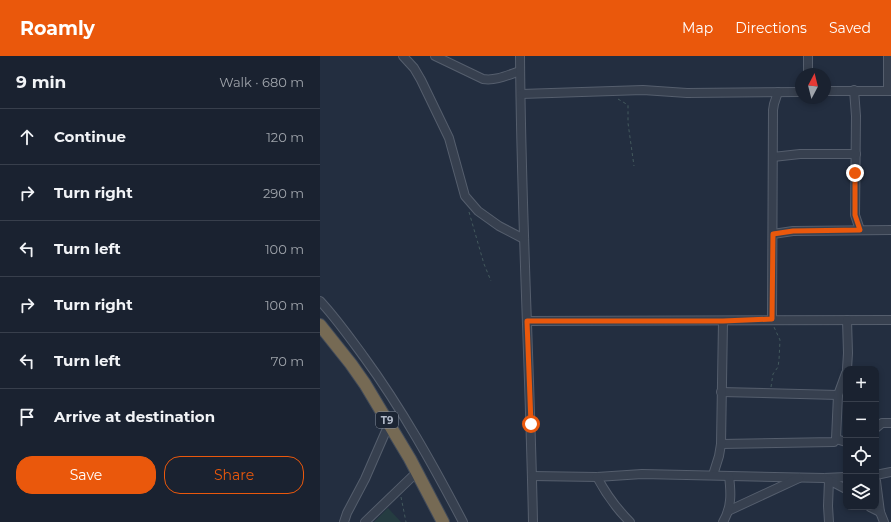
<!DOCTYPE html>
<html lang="en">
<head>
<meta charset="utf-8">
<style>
	:root { --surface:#1a2230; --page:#272f3c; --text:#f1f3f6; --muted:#9fa4ab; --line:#383f4c; --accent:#ea580c }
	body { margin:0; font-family:Montserrat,sans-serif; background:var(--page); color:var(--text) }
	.controls { position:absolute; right:12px; bottom:12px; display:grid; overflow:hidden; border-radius:8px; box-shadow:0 2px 6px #0003 }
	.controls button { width:36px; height:36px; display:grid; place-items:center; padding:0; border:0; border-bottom:1px solid var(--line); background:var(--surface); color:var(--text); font:20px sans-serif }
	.compass { position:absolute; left:475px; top:12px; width:36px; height:36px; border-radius:50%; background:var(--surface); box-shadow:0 2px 6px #0003; rotate:7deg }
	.stop { position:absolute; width:12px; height:12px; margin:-9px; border:3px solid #ea580c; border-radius:50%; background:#fff }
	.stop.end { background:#ea580c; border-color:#fff; box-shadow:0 1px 4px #0008 }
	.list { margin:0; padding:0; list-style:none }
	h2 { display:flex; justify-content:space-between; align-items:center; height:52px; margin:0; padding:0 16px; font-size:17px }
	h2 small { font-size:13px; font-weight:400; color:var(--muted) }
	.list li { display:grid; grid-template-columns:26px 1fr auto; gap:12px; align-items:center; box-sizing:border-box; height:56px; padding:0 16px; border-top:1px solid var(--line) }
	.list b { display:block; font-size:15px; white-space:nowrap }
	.list em { font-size:13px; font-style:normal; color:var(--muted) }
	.actions { display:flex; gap:8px; padding:12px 16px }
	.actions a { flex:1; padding:9px 0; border:1px solid var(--accent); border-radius:16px; text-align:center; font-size:14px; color:var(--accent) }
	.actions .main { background:var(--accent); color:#fff }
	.icon { flex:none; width:22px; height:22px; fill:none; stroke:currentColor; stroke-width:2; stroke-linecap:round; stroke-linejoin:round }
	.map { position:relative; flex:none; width:571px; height:466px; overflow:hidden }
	header { display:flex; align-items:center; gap:24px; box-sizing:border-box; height:56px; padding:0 20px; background:var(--accent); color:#fff }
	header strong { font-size:19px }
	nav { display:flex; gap:22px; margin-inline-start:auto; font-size:14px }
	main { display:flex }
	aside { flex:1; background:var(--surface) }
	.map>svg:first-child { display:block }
	.green { fill:#253c41 }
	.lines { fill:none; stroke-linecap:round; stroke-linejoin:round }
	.minor-casing { stroke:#555e6d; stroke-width:10 }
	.highway-casing { stroke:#424b5a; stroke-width:14 }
	.path { stroke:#43595d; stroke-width:1; stroke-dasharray:3 3; stroke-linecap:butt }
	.minor { stroke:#37404f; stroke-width:8 }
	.highway { stroke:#766a54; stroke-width:12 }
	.route { stroke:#ea580c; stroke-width:5 }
	.labels { text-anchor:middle; stroke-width:4; stroke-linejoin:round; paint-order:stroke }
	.shield { fill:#1c2534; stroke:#868e9d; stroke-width:1 }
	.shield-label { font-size:10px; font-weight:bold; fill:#b3bbca }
</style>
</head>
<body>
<header>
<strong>Roamly</strong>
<nav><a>Map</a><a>Directions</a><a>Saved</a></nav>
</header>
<main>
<aside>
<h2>9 min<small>Walk · 680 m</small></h2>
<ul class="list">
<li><svg class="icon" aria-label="ahead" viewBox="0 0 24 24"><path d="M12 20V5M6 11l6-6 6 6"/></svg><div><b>Continue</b></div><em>120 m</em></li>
<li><svg class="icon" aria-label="right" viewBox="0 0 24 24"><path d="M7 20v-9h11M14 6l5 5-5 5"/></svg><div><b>Turn right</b></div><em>290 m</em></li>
<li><svg class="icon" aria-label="left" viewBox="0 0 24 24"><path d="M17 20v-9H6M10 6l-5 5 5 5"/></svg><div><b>Turn left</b></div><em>100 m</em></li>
<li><svg class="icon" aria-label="right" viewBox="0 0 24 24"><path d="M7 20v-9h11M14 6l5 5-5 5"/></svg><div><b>Turn right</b></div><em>100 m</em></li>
<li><svg class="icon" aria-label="left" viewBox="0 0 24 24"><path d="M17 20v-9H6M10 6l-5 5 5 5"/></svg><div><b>Turn left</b></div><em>70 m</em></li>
<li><svg class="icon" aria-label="arrive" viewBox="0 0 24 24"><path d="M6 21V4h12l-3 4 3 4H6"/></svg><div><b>Arrive at destination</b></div></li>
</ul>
<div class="actions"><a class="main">Save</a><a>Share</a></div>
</aside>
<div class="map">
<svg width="571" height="466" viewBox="0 0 571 466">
	<rect width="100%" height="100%" fill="#232e40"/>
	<path class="green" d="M 68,452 L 81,466 L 54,466 Z"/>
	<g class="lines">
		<defs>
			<g id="minor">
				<path d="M 83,0 L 94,12 L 101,24 L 129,82 L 145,140 L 158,155 L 179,170 L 204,183"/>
				<path d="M 115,0 L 163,23 C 176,25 188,19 200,15"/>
				<path d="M 200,0 C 201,155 210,311 213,466"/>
				<path d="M 568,0 L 568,35"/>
				<path d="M 488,18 L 488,0"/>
				<path d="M 534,34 L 536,60 L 535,159 L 540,174"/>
				<path d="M 505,35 L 571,35"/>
				<path d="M 201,38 L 323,34 L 367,37 L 481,36"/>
				<path d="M 453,101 L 480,98 L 536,98"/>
				<path d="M 453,178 L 473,175 L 571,174"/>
				<path d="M 0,245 C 16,262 30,282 44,301 C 82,353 113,409 143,466"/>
				<path d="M 452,263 L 453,54 L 454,48 L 458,36"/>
				<path d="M 207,265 L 571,264"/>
				<path d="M 527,313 L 528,297 L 527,264"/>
				<path d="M 401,336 L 518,339"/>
				<path d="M 556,372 L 562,367 L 571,367"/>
				<path d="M 516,383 L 526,386"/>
				<path d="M 401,388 L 514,386 L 516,383 L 518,339 L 526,317"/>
				<path d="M 393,419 L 399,400 L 401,388 L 403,265"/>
				<path d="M 556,419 L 571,416"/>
				<path d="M 212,420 L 277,421 L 322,418 L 504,422 L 526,421"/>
				<path d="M 277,421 C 286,438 296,452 310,466"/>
				<path d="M 505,422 L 526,433"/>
				<path d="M 509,424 L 508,450 L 509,466"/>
				<path d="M 556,425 L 560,456 L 564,466"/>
				<path d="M 550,451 L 560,456"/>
				<path d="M 408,455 L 479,422"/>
				<path d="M 24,466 L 27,457 L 45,423 L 69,368"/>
				<path d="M 45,466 L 97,416"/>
				<path d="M 403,466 C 412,451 411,436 409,420"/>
			</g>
			<path id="highway" d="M 0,269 L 31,308 L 45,328 L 90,403 L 123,466"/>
		</defs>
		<use href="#minor" class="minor-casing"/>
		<use href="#highway" class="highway-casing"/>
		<g class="path">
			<path d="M 298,43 L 308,49 L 308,67 L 314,110"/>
			<path d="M 149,156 L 164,208 L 171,225"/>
			<path d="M 451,331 L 453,318 L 458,311 L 459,304 L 460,284 L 454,271"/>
			<path d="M 81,441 L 86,466"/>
		</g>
		<use href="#minor" class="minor"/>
		<use href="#highway" class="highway"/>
	</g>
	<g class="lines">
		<path class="route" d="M 211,368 L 207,265 L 403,265 L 452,263 L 453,178 L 473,175 L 540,174 L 535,159 L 535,117"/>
	</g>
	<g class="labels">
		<rect class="shield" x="56" y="356" width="22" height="16" rx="3"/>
		<g class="shield-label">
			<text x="67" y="368">T9</text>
		</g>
	</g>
</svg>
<div class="controls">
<button>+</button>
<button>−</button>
<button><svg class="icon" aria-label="locate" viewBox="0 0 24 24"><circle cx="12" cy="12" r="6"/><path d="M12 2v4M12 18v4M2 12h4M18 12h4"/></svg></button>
<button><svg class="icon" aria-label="layers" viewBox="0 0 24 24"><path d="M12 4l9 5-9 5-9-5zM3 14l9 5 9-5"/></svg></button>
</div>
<svg class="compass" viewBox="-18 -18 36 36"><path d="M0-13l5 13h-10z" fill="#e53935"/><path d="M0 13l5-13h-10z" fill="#9fa4ab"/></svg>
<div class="stop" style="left:211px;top:368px"></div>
<div class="stop end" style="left:535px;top:117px"></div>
</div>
</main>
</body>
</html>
